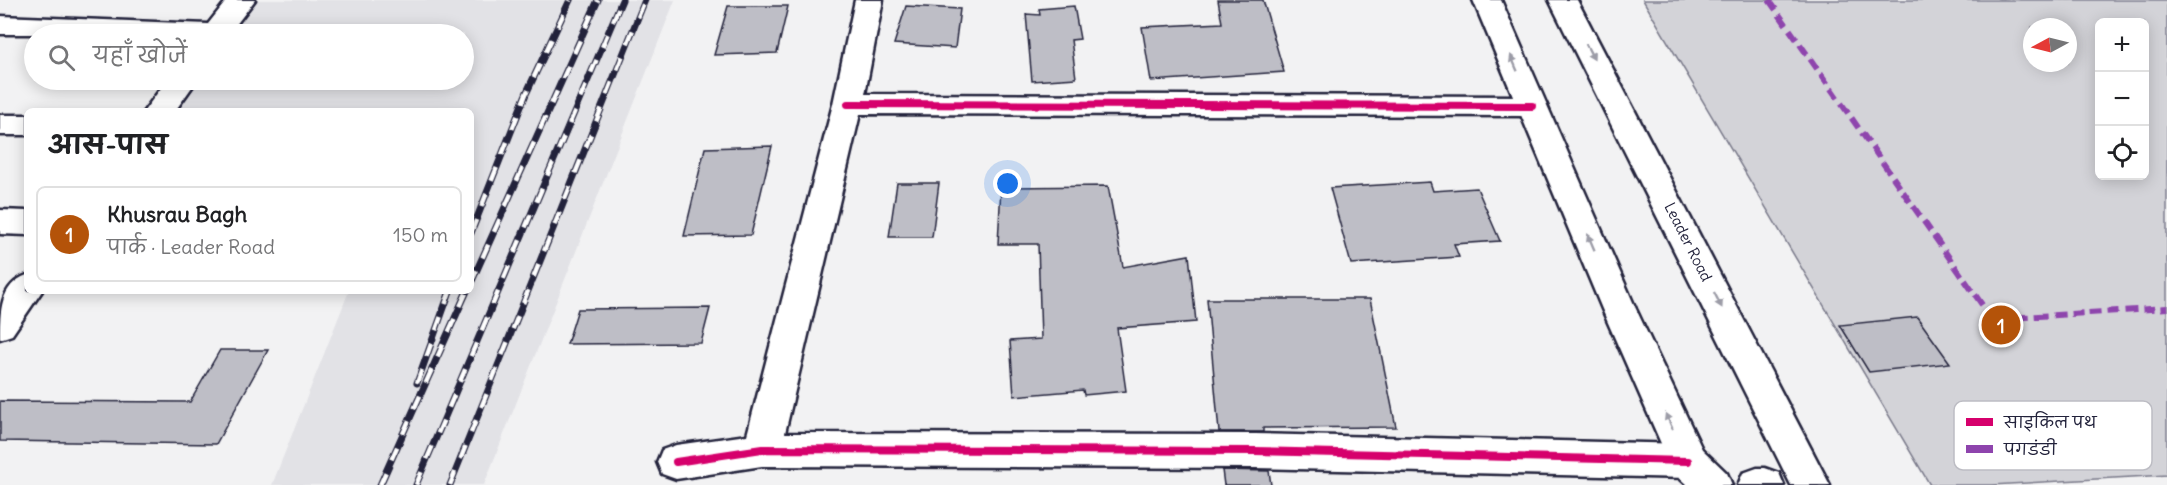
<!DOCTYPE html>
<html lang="hi">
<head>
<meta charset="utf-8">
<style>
	:root { --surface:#fff; --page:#f6f6f6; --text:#202124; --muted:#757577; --line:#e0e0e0; --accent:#b45309 }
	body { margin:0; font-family:Delius,"Playpen Sans Deva",sans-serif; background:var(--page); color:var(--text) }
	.controls { position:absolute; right:18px; top:18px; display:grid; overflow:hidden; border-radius:9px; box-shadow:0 3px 15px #0003 }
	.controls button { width:54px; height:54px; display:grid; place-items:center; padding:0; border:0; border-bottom:2px solid var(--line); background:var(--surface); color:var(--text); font:30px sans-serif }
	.compass { position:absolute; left:2023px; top:18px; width:54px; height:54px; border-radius:50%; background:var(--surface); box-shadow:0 3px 15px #0003; rotate:263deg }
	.you { position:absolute; left:1008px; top:184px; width:21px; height:21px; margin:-15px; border:4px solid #fff; border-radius:50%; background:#1a73e8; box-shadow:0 0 0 9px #1a73e833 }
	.badge { display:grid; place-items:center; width:39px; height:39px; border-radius:50%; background:var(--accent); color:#fff; font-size:20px; font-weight:700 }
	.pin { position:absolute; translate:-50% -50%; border:3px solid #fff; box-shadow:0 2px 6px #0006 }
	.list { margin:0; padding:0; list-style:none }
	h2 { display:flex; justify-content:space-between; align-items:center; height:78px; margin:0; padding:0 24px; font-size:26px }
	h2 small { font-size:20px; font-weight:400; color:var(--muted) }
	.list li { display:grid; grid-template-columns:39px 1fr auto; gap:18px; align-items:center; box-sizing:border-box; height:96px; margin:0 12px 12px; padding:0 12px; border:2px solid var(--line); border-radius:9px }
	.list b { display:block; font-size:22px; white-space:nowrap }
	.list p { margin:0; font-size:20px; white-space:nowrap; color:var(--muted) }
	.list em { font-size:20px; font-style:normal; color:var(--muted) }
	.icon { flex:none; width:33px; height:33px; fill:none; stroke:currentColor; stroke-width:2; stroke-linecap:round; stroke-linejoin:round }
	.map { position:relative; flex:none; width:2167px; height:485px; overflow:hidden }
	.search { position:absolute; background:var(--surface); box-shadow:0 3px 15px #0003; left:24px; top:24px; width:450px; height:66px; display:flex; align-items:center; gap:15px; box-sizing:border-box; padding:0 21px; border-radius:33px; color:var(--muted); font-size:22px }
	.panel { position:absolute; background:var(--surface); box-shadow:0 3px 15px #0003; left:24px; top:108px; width:450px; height:186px; border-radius:9px }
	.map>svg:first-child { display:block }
	.built { fill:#e2e2e6 }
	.green { fill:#d3d3d8; stroke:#7a7a8a; stroke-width:1.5; fill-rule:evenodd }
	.building { fill:#bebec6; stroke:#22223b; stroke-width:1.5 }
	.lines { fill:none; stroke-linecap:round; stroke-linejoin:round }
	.minor-casing { stroke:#22223b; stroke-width:5 }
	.secondary-casing { stroke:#22223b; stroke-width:5 }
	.minor { fill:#fff; fill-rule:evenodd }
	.secondary { fill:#fff; fill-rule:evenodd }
	.rail-casing { stroke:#22223b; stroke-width:7 }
	.rail { stroke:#fff; stroke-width:4.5; stroke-dasharray:14; stroke-linecap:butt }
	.quiet { stroke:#8e44ad; stroke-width:6; stroke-dasharray:12 6; stroke-linecap:butt }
	.cycleway-casing { stroke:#fff; stroke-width:11 }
	.cycleway { stroke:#d6006c; stroke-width:8 }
	.oneway { fill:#9c9ca7 }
	.labels { text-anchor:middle; stroke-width:4.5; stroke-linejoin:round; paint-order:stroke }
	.street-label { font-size:15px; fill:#22223b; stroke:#fff }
	.key { fill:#fff; stroke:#bdbdc4; stroke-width:1.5 }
	.key-label { font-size:16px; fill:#22223b }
</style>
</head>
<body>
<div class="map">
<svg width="2167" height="485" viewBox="0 0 2167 485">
	<rect width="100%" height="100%" fill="#f2f2f3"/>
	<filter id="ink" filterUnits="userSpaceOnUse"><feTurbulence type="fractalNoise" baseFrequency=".0167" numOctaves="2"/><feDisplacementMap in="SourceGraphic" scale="12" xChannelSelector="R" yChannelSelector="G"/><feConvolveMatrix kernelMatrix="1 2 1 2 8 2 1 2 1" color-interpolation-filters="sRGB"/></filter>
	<g filter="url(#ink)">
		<path class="built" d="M 234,0 L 675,0 L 484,485 L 272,485 L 349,291 L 471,291 L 471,111 L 151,111 L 175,80 L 464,80 L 464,34 L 208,34 Z"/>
		<path class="green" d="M 1643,0 L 2167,0 L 2167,475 L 1991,485 L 1930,485 ZM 2100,22 L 2144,22 L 2144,176 L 2100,176 ZM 2032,27 L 2068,27 L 2068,63 L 2032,63 Z"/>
		<g class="building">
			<path d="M 1218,0 L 1263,0 L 1284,72 L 1151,81 L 1142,27 L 1222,23 Z"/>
			<path d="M 728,6 L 788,6 L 777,53 L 714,55 Z"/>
			<path d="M 906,6 L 960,9 L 955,48 L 894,44 Z"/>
			<path d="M 1074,6 L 1080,39 L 1071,40 L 1076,78 L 1032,81 L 1026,14 L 1040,15 L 1039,9 Z"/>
			<path d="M 772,146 L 751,235 L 684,236 L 705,148 Z"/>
			<path d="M 1430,182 L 1433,191 L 1477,188 L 1500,241 L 1454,244 L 1459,257 L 1351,264 L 1330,188 Z"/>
			<path d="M 897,183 L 939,183 L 932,237 L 889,237 Z"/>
			<path d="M 1108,186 L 1123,267 L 1189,255 L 1196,322 L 1117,328 L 1126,391 L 1084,395 L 1083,390 L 1014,396 L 1010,341 L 1041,339 L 1038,244 L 998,244 L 1001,187 Z"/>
			<path d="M 1207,299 L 1370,299 L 1396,427 L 1263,428 L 1263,432 L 1219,432 Z"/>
			<path d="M 710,308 L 701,343 L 567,344 L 578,309 Z"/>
			<path d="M 1917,317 L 1950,363 L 1869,372 L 1840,325 Z"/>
			<path d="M 220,350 L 268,350 L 216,444 L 0,441 L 0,401 L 190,402 Z"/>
			<path d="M 1222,470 L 1269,471 L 1271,485 L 1224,485 Z"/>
		</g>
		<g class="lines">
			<defs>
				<g id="minor">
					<path d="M 227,0 L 255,0 L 229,34 L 0,34 L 0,16 L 208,24 Z"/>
					<path d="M 855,0 L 883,0 L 865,94 L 1532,96 L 1542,99 L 1547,106 L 1542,113 L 1532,116 L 860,114 L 785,433 L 1255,434 L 1688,444 L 1702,449 L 1707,461 L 1702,473 L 1688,478 L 1255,468 L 762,466 L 676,479 L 662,474 L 657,462 L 662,450 L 676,445 L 747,435 L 833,104 Z"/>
					<path d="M 167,80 L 197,80 L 175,111 L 144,111 Z"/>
					<rect x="0" y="115" width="27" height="20"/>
					<path d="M 0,210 L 27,211 L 27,235 L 0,234 Z"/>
					<path d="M 27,275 L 27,291 L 42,291 L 12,335 L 0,339 C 0,311 0,285 27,275 Z"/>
				</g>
				<g id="secondary">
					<path d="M 1473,0 L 1501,0 L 1636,309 L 1702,449 L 1727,473 L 1732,485 L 1687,485 L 1674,473 L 1602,309 Z"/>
					<path d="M 1549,0 L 1577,0 L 1830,485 L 1791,485 Z"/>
					<path d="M 1757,468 L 1765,468 L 1779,473 L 1784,485 L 1738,485 L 1743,473 Z"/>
				</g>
			</defs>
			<use href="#minor" class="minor-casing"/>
			<use href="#secondary" class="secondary-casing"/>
			<use href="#minor" class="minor"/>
			<use href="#secondary" class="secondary"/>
			<defs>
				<g id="rail">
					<path d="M 471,233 L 526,94 L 570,0"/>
					<path d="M 471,283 L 598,0"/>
					<path d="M 417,383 L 450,291"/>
					<path d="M 380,485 L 467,291"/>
					<path d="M 416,485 L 622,0"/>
					<path d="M 450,485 L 645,0"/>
				</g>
			</defs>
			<use href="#rail" class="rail-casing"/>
			<use href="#rail" class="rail"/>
			<path class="quiet" d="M 1769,0 L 1992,319 L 2167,308"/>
			<defs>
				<g id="cycleway">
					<path d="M 848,104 L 1532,106"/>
					<path d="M 676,462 L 762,449 L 1255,451 L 1688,461"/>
				</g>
			</defs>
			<use href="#cycleway" class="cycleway-casing"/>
			<use href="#cycleway" class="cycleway"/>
		</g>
		<defs><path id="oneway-solid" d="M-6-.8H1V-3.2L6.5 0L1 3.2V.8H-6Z" transform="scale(1.5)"/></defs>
		<g class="oneway">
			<use href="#oneway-solid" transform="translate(1590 52) rotate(62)"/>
			<use href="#oneway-solid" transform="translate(1514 63) rotate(-113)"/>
			<use href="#oneway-solid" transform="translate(1591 242) rotate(-113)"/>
			<use href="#oneway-solid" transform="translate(1718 300) rotate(63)"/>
			<use href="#oneway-solid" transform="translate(1669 421) rotate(-114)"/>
		</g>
	</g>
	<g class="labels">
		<g class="street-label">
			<text transform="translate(1688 242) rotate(63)" y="5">Leader Road</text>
		</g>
	</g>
	<rect x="1954" y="401" width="198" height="69" rx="9" class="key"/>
	<rect x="1966" y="418" width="27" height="8" fill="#d6006c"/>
	<rect x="1966" y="445" width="27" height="8" fill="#8e44ad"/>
	<g class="key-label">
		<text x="2004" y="428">साइकिल पथ</text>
		<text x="2004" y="455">पगडंडी</text>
	</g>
</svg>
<div class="controls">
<button>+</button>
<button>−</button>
<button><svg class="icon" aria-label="locate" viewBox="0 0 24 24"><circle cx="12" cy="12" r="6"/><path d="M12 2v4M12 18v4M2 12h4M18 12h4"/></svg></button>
</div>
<svg class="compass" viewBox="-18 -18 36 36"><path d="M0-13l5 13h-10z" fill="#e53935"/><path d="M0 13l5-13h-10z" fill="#757577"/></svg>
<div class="you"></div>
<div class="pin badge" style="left:2001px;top:325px">1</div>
<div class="search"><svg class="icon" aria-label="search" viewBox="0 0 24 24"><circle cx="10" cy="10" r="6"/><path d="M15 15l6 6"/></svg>यहाँ खोजें</div>
<section class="panel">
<h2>आस-पास<small></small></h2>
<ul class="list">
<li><span class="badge">1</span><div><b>Khusrau Bagh</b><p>पार्क · Leader Road</p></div><em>150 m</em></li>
</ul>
</section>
</div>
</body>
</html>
